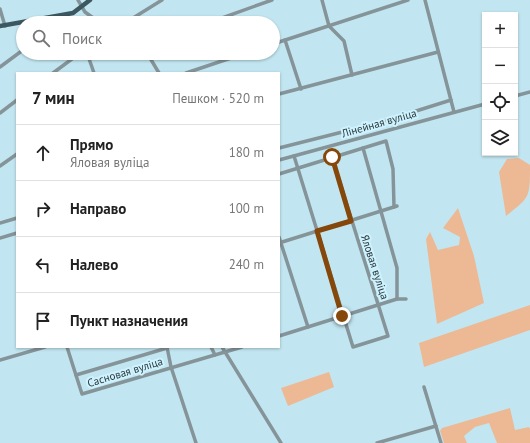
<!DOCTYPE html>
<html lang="ru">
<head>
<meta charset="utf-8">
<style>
	:root { --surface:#fff; --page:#f2f2f2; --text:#222; --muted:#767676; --line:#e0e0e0 }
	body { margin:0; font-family:"PT Sans",sans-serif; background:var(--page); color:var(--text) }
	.controls { position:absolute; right:12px; top:12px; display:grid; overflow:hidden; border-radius:0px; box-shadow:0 1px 3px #0004 }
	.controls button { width:36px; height:36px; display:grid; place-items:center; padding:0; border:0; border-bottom:1px solid var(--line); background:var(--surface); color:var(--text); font:20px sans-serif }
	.stop { position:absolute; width:12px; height:12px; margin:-9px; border:3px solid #86480a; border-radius:50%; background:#fff }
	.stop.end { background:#86480a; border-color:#fff; box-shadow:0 1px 4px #0008 }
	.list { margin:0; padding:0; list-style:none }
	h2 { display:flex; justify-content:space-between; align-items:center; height:52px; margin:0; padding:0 16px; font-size:17px }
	h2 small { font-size:13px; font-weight:400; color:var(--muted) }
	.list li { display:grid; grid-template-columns:26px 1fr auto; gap:12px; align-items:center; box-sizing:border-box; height:56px; padding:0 16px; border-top:1px solid var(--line) }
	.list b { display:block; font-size:15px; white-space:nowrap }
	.list p { margin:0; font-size:13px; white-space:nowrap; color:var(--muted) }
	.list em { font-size:13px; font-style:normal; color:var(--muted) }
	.icon { flex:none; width:22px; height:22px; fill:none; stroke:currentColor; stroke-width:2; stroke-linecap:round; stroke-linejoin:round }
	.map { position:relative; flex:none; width:530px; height:443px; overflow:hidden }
	.search { position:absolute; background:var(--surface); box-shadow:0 1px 3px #0004; left:16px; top:16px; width:264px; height:44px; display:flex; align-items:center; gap:10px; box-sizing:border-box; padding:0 14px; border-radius:22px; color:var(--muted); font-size:15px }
	.panel { position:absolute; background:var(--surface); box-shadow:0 1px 3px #0004; left:16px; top:72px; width:264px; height:276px; border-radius:0px }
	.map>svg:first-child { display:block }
	.green { fill:#edb994 }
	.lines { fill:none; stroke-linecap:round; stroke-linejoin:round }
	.minor { stroke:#859499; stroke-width:3.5 }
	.major { stroke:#3c575f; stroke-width:4.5 }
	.route { stroke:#86480a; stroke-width:5 }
	.labels { text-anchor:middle; stroke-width:4; stroke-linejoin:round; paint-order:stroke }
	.street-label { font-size:11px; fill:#2a383c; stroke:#cff3fe }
</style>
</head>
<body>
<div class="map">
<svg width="530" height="443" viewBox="0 0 530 443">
	<rect width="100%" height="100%" fill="#c2e6f1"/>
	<g class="green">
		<path d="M 519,158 L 530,165 C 530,198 530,197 506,216 L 499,172 L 507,159 Z"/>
		<path d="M 458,208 L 474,256 L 484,303 L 437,324 L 426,239 L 430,232 L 438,250 L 459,245 L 460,237 L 443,228 Z"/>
		<path d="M 530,305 L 530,330 L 424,367 L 419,343 Z"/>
		<path d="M 329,372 L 334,387 L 288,406 L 281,388 Z"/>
		<path d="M 510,408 L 515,430 L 529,427 L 530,429 L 530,443 L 497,443 L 489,423 L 475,427 L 464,436 L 467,443 L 444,443 L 440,431 L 442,428 Z"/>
	</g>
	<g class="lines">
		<g class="minor">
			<path d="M 78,0 L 85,12 L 100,23"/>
			<path d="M 322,0 L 329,26 L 344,41 L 352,75"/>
			<path d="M 425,0 L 454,112"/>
			<path d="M 0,9 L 5,26"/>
			<path d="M 59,23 L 62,16"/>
			<path d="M 125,23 L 162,0"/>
			<path d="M 208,23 L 272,0"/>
			<path d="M 285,40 L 301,89"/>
			<path d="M 273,44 L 408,0"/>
			<path d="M 87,53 L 94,73"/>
			<path d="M 147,53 L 159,73"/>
			<path d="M 0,67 L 23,50"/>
			<path d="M 53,73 L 80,53"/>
			<path d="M 186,73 L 246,53"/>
			<path d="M 279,94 L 438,52"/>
			<path d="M 515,96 L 530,92"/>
			<path d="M 0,113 L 17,100"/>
			<path d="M 279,148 L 378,123 L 451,100"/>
			<path d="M 363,148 L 397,268 L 397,299"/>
			<path d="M 294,156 L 353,347 L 388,336 L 332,157"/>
			<path d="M 279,160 L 485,104"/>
			<path d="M 0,166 L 17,154"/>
			<path d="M 279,174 L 386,141 L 393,169 L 394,207"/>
			<path d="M 0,223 L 17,218"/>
			<path d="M 279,237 L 308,327"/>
			<path d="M 0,238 L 17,233"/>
			<path d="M 279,243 L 397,206"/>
			<path d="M 279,336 L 397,299 L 406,299"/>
			<path d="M 67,347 L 82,394 L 242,347"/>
			<path d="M 167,347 L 171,367 L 196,443"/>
			<path d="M 211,347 L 215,355"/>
			<path d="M 222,347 L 281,443"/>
			<path d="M 0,360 L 45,347"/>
			<path d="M 76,375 L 167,348"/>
			<path d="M 424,387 L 441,443"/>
			<path d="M 377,443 L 436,426"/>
		</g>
		<path class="major" d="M 0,26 L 73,13 L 90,0"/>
	</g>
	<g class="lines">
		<path class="route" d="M 332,157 L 351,221 L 317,231 L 342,316"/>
	</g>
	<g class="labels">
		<g class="street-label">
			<text transform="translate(379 123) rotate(-16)" y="4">Лінейная вуліца</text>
			<text transform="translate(375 267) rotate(72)" y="4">Яловая вуліца</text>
			<text transform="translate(125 372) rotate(-17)" y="4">Сасновая вуліца</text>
		</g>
	</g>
</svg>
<div class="controls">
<button>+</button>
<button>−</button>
<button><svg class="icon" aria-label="locate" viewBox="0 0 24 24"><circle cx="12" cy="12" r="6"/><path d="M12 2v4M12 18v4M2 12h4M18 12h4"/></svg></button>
<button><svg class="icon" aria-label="layers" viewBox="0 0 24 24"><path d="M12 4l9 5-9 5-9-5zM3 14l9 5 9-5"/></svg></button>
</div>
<div class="stop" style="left:332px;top:157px"></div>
<div class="stop end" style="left:342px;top:316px"></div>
<div class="search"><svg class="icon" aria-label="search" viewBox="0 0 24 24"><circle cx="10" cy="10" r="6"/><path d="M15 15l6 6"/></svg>Поиск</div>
<section class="panel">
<h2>7 мин<small>Пешком · 520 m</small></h2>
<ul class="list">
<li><svg class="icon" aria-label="ahead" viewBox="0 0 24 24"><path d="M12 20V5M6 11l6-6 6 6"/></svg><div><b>Прямо</b><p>Яловая вуліца</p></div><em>180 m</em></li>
<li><svg class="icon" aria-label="right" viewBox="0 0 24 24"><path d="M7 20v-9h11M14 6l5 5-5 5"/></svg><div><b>Направо</b></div><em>100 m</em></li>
<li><svg class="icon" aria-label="left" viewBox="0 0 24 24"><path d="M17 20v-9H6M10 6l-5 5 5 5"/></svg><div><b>Налево</b></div><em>240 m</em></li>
<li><svg class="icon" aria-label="arrive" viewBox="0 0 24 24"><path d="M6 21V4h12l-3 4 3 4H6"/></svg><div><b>Пункт назначения</b></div></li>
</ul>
</section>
</div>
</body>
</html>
